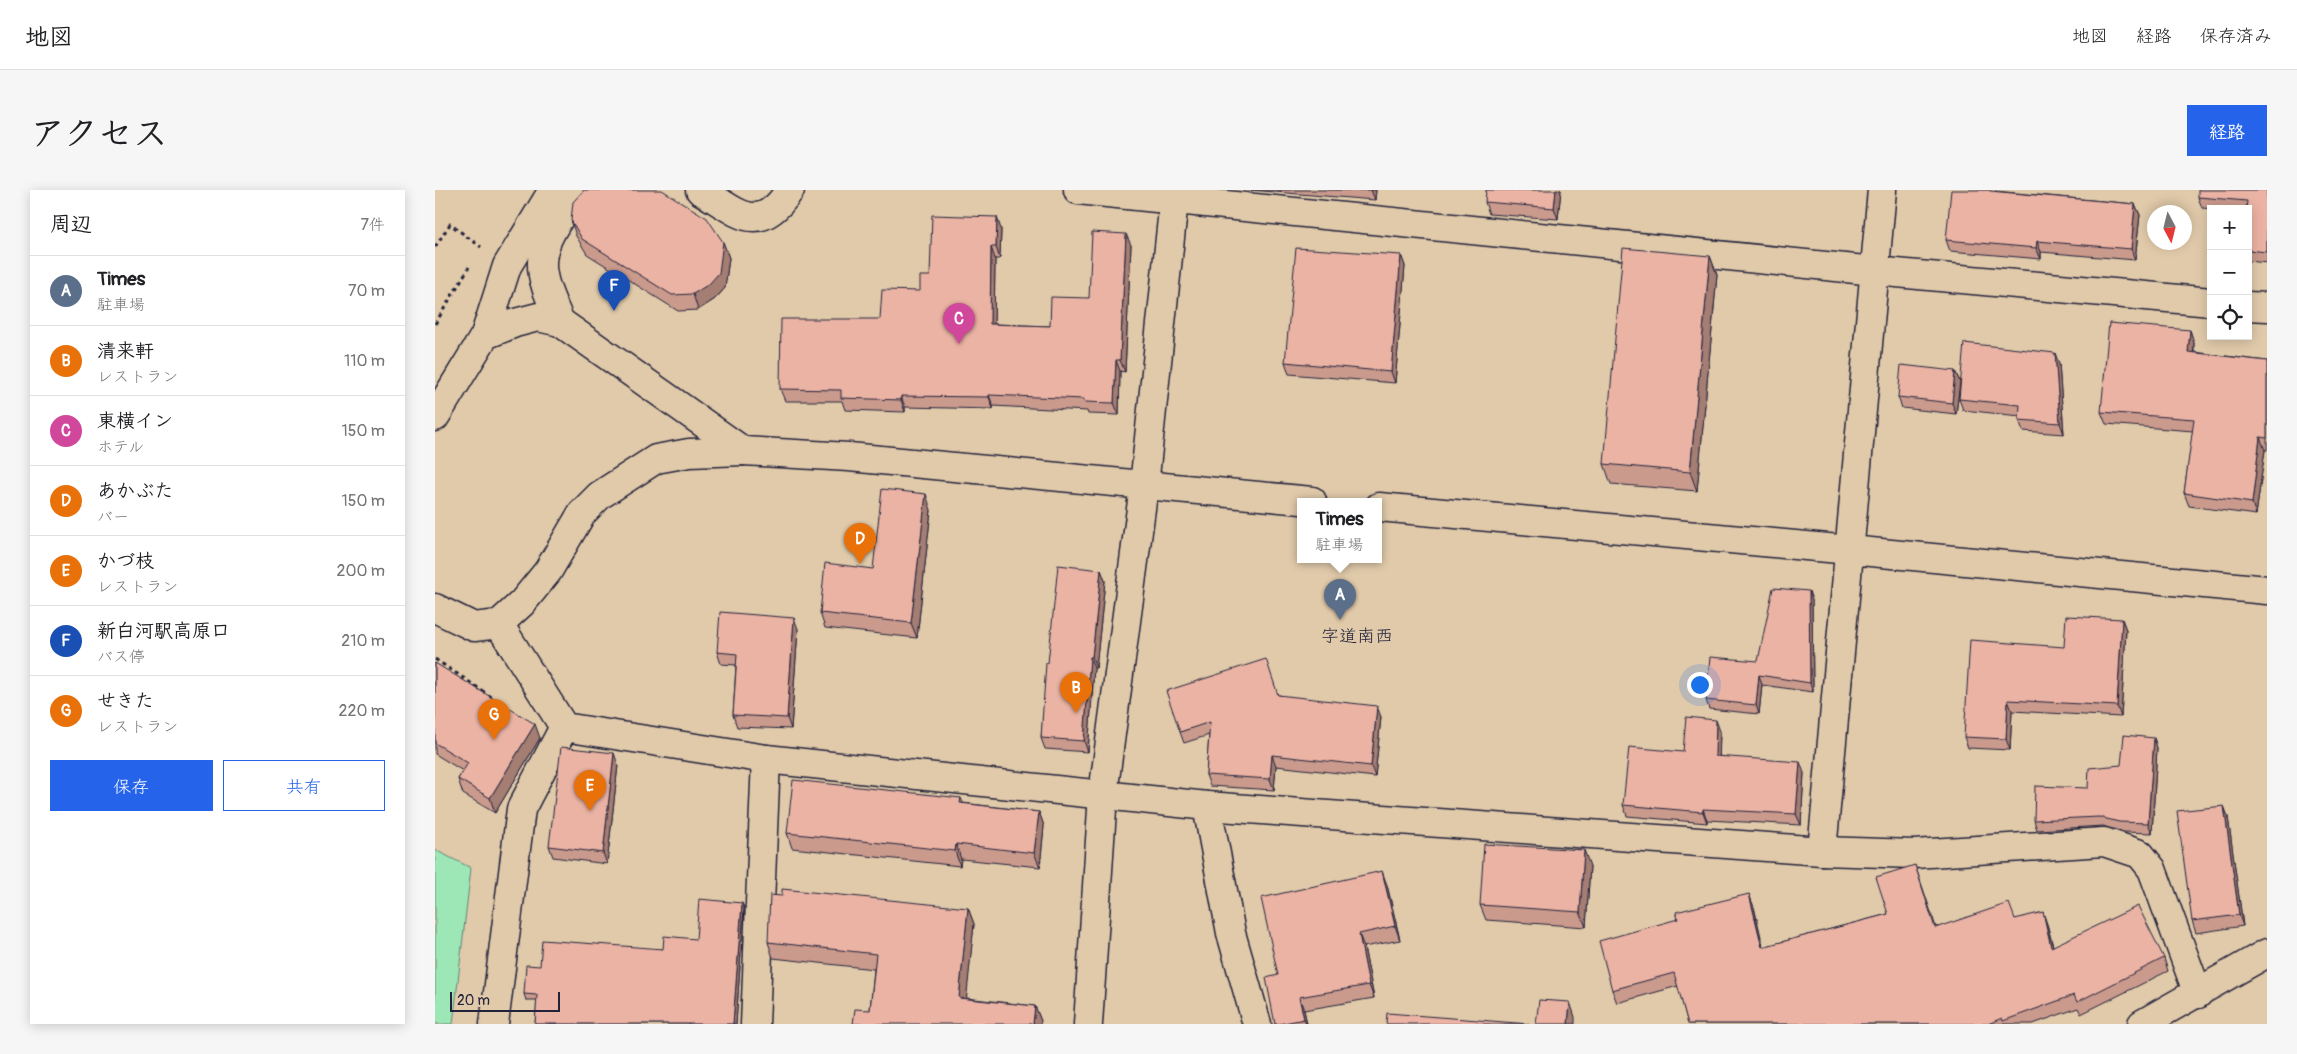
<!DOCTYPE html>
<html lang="ja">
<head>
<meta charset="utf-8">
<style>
	:root { --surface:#fff; --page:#f6f6f6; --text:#202124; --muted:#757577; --line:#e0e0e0; --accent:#2563eb }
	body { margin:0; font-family:Pangolin,"Klee One",sans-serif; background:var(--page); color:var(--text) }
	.controls { position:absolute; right:15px; top:15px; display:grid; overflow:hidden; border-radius:0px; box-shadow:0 2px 12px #0003 }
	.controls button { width:45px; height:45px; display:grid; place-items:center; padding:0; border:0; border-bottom:1px solid var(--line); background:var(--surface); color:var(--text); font:25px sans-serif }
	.compass { position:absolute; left:1712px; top:15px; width:45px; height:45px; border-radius:50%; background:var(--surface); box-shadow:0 2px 12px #0003; rotate:173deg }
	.scale { position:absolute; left:15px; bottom:12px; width:110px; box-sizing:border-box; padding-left:5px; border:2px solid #22223b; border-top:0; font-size:14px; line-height:18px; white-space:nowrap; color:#22223b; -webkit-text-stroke:4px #e1caaa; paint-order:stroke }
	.you { position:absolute; left:1264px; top:494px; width:18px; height:18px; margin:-12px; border:4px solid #fff; border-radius:50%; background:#1a73e8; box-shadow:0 0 0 8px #1a73e833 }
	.badge { display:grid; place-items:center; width:32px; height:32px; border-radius:50%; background:var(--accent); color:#fff; font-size:16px; font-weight:700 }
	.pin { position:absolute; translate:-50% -41px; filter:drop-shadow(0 1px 2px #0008) }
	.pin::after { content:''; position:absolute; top:26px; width:18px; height:15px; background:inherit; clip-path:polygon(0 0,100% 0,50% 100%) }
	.popup { position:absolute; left:862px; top:308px; width:85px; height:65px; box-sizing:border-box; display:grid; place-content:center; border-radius:0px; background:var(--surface); filter:drop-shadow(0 1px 4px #0005); font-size:16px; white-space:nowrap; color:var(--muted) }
	.popup b { font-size:19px; color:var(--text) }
	.popup::after { content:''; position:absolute; left:50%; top:100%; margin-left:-10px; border:10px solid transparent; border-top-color:var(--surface) }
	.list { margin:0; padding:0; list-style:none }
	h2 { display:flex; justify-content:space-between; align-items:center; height:65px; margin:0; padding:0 20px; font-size:21px }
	h2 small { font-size:16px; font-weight:400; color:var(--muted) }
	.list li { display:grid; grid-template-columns:32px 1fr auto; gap:15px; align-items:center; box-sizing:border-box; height:70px; padding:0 20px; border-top:1px solid var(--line) }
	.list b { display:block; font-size:19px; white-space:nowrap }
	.list p { margin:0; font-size:16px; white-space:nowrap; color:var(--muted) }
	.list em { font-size:16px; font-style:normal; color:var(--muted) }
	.actions { display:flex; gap:10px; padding:15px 20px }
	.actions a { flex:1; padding:11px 0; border:1px solid var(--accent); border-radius:0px; text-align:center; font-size:18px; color:var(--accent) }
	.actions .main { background:var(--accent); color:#fff }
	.icon { flex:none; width:28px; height:28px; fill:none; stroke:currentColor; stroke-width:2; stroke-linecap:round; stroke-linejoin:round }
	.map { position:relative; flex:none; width:1832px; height:834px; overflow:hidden; border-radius:0px }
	header { display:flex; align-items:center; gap:30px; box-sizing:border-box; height:70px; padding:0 25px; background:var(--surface); border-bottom:1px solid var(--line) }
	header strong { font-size:24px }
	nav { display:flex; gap:28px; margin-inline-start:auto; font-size:18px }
	.intro { display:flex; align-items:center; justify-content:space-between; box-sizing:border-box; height:120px; padding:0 30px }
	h1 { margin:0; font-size:35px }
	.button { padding:12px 22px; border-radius:0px; background:var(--accent); color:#fff; font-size:18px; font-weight:700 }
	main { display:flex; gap:30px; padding:0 30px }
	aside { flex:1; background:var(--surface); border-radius:0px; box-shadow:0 2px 12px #0003 }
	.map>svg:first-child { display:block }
	.green { fill:#9de7b6; stroke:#608478 }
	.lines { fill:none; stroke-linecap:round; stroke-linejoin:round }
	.minor-casing { stroke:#22223b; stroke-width:31 }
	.tertiary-casing { stroke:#22223b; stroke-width:31 }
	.path { stroke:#22223b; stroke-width:3; stroke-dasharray:4 4; stroke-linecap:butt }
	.minor { stroke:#e1caaa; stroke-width:28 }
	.tertiary { stroke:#e1caaa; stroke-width:28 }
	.wall { fill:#ca9a8d; stroke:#22223b }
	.shaded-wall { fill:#a47d73; stroke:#22223b }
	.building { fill:#ebb3a4; stroke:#22223b }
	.labels { text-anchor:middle; stroke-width:4.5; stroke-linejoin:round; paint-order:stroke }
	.quarter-label { font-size:18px; fill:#22223b; stroke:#e1caaa }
</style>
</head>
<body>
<header>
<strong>地図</strong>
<nav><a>地図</a><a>経路</a><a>保存済み</a></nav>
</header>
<div class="intro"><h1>アクセス</h1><a class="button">経路</a></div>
<main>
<aside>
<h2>周辺<small>7件</small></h2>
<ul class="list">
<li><span class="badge" style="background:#5c6f8a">A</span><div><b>Times</b><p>駐車場</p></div><em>70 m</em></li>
<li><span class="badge" style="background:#e8710a">B</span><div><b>清来軒</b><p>レストラン</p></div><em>110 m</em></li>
<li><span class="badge" style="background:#d1479c">C</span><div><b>東横イン</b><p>ホテル</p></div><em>150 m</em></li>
<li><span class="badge" style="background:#e8710a">D</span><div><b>あかぶた</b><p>バー</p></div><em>150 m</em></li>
<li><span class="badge" style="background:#e8710a">E</span><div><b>かづ枝</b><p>レストラン</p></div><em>200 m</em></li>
<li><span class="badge" style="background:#1a4fb4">F</span><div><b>新白河駅高原口</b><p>バス停</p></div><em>210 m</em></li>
<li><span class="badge" style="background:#e8710a">G</span><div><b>せきた</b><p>レストラン</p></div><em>220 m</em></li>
</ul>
<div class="actions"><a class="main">保存</a><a>共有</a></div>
</aside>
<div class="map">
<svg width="1832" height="834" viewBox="0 0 1832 834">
	<rect width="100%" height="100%" fill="#e1caaa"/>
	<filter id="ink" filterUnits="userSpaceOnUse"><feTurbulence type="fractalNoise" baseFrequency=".02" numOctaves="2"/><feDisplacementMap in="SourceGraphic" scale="10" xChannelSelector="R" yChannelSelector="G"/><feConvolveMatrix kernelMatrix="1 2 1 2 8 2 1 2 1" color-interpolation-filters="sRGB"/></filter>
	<g filter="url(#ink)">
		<path class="green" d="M 0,660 L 36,678 L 18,834 L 0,834 Z"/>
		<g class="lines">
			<defs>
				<g id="minor">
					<path d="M 265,0 C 303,22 323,48 355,0"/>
					<path d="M 643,0 L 1440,81 L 1776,112"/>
					<path d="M 1813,116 L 1832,117"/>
					<path d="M 125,132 C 118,114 106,92 107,72 C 108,45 130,21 145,0"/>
					<path d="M 50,145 L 72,76 L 118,0"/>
					<path d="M 0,227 L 50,145 L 80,133 L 103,127 L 125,132 L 308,261"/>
					<path d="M 0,418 L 39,437 L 64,434 L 87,413 L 113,381 L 147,323 L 165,305 L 221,269 L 254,263 L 308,261"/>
					<path d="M 64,434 L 129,537 L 331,569 L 772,616 L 1387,661 L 1479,664 L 1669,652 L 1705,664 L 1717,679 L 1763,804"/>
					<path d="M 772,616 L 796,743 L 822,834"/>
					<path d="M 1387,661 L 1447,0"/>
					<path d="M 59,834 L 86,619 L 129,537"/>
					<path d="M 320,834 L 331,569"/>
				</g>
				<g id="tertiary">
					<path d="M 308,261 L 414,267 L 877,311"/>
					<path d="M 944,317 L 1415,360 L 1832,400"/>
					<path d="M 653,834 L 668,604 L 709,296 L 740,0"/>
					<path d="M 1707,834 L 1832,763"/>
				</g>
			</defs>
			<use href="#minor" class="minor-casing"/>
			<use href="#tertiary" class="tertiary-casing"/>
			<g class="path">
				<path d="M 0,57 L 15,34 L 46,57"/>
				<path d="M 0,134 L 34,77"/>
				<path d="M 0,469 L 70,516"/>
			</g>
			<use href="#minor" class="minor"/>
			<use href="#tertiary" class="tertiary"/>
		</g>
		<g class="wall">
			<path d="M 814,0 L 941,0 L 940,10 Z"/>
			<path d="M 1126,0 L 1123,29 L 1054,24 L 1050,12 Z"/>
			<path d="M 1832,0 L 1832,73 L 1813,71 L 1813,19 L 1778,19 L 1767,18 L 1763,7 Z"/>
			<path d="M 1560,1 L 1700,14 L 1705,25 L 1700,70 L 1606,62 L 1606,69 L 1515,61 L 1511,50 Z"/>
			<path d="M 136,30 L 288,52 L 294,68 L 290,98 L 280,109 L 263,120 L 243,121 L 152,64 L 141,46 Z"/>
			<path d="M 566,39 L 565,69 L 560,69 L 559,134 L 615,136 L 654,108 L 696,55 L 690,182 L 685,181 L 684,225 L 653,224 L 652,221 L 558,216 L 558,219 L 470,217 L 470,222 L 410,220 L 407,211 L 350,211 L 345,199 L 485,101 L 495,86 Z"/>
			<path d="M 966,65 L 970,76 L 960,193 L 854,184 L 850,172 Z"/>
			<path d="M 1275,66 L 1282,85 L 1262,301 L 1176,294 L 1169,274 Z"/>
			<path d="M 1755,140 L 1759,153 L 1759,162 L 1832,171 L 1832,260 L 1830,260 L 1821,325 L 1754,316 L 1749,303 L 1758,241 L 1671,234 L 1666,222 Z"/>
			<path d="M 1624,174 L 1629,244 L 1588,241 L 1584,230 L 1585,226 L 1528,220 L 1524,209 Z"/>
			<path d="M 1520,181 L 1525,192 L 1521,224 L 1467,218 L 1463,207 Z"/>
			<path d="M 496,320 L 482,448 L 390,438 L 385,423 L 438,379 Z"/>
			<path d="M 666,380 L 670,391 L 661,478 L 659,478 L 653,562 L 610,559 L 606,548 L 613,473 Z"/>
			<path d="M 1377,410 L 1378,502 L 1327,495 L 1324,524 L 1274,519 L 1271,510 L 1323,471 Z"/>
			<path d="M 1687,429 L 1691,440 L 1686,527 L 1577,521 L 1575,560 L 1533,558 L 1529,547 L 1629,457 Z"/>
			<path d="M 363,439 L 356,539 L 302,537 L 298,525 L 301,475 L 286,474 L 282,462 Z"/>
			<path d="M 0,473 L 105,548 L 60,623 L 28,604 L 23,589 L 28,581 L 0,564 Z"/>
			<path d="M 844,505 L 946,527 L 940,587 L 841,576 L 839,600 L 775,596 L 771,585 L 774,545 L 749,553 L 745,542 Z"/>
			<path d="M 1285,541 L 1284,566 L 1369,583 L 1366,635 L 1272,630 L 1272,633 L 1192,626 L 1188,615 L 1248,562 Z"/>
			<path d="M 1719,548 L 1722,558 L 1717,643 L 1688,642 L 1668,636 L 1602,640 L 1599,630 L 1653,598 L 1686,575 Z"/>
			<path d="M 183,575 L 172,674 L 118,667 L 114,656 Z"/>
			<path d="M 526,608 L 528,613 L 604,622 L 609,636 L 605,677 L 526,669 L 525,676 L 357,658 L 352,643 Z"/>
			<path d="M 1789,616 L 1793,627 L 1808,736 L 1761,743 L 1757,731 Z"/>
			<path d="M 1480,675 L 1501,737 L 1580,729 L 1612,734 L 1618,756 L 1729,768 L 1733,781 L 1646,824 L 1643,818 L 1598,834 L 1253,834 L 1243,796 L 1182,813 L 1177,800 L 1319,717 L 1328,757 L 1453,724 Z"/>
			<path d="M 1155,676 L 1151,737 L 1051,730 L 1045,715 Z"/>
			<path d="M 952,695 L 965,750 L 929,757 L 939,808 L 869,820 L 872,834 L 840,834 L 843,785 Z"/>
			<path d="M 307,713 L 309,718 L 301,834 L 100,834 L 102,810 L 91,810 L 89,804 L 105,776 L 228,759 L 261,749 Z"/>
			<path d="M 533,718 L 539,734 L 531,808 L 600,816 L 606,831 L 418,834 L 435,820 L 439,779 L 338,768 L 333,752 Z"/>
		</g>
		<g class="shaded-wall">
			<path d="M 936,0 L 941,0 L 940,10 Z"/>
			<path d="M 1121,0 L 1126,0 L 1123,29 L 1119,18 Z"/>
			<path d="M 1700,14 L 1705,25 L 1700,70 L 1696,59 Z"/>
			<path d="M 562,27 L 566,39 L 565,69 L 561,57 Z"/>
			<path d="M 691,44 L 696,55 L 690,182 L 685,170 Z"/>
			<path d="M 1602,51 L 1606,62 L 1606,69 L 1601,58 Z"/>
			<path d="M 288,52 L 294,68 L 290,98 L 280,109 L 263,120 L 258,104 Z"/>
			<path d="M 556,57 L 560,69 L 559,146 L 555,134 Z"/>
			<path d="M 966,65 L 970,76 L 960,193 L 956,182 Z"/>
			<path d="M 1275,66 L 1282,85 L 1262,301 L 1255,282 Z"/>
			<path d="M 1755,140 L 1759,153 L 1758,174 L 1753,162 Z"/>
			<path d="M 1620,163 L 1624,174 L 1629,244 L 1625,233 Z"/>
			<path d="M 681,170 L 685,181 L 684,225 L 679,213 Z"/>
			<path d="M 1520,181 L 1525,192 L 1521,224 L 1517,213 Z"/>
			<path d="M 554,205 L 558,216 L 558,219 L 554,207 Z"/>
			<path d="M 466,206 L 470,217 L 470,222 L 466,210 Z"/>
			<path d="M 1825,247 L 1830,260 L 1821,325 L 1817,313 Z"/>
			<path d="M 491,304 L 496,320 L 482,448 L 476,433 Z"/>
			<path d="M 666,380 L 670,391 L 661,478 L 657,467 Z"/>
			<path d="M 1374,401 L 1377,410 L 1378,502 L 1375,493 Z"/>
			<path d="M 359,428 L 363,439 L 356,539 L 352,528 Z"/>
			<path d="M 1687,429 L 1691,440 L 1686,527 L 1682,516 Z"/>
			<path d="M 655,467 L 659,478 L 653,562 L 649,551 Z"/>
			<path d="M 1324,485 L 1327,495 L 1324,524 L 1321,515 Z"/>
			<path d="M 1573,510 L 1577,521 L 1575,560 L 1571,549 Z"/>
			<path d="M 942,516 L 946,527 L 940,587 L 936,576 Z"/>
			<path d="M 1281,530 L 1285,541 L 1284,577 L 1280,566 Z"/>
			<path d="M 100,534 L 105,548 L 60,623 L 55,608 Z"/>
			<path d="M 1719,548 L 1722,558 L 1717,643 L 1713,633 Z"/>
			<path d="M 179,563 L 183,575 L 172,674 L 168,663 Z"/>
			<path d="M 837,565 L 841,576 L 839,600 L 835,589 Z"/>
			<path d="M 1365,572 L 1369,583 L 1366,635 L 1361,624 Z"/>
			<path d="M 1789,616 L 1793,627 L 1808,736 L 1804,725 Z"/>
			<path d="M 1268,619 L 1272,630 L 1272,633 L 1268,622 Z"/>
			<path d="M 604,622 L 609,636 L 605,677 L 599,663 Z"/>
			<path d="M 521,654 L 526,669 L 525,676 L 520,661 Z"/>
			<path d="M 1149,660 L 1155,676 L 1151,737 L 1145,722 Z"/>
			<path d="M 947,681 L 952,695 L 965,750 L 960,736 Z"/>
			<path d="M 1314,704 L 1319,717 L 1331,769 L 1327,757 Z"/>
			<path d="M 307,713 L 309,718 L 301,834 L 298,834 Z"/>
			<path d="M 533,718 L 539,734 L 530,823 L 524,808 Z"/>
			<path d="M 1608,722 L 1612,734 L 1621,769 L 1616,757 Z"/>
			<path d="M 924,744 L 929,757 L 939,808 L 934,795 Z"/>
			<path d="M 864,807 L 869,820 L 872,834 L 871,834 L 869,829 Z"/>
			<path d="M 1135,812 L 1140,827 L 1140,834 L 1133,834 Z"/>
			<path d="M 600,816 L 606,831 L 605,834 L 598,834 Z"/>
		</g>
		<g class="building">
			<path d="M 149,0 L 227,0 L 272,28 L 288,52 L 284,83 L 274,94 L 258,104 L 237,105 L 147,49 L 136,30 L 138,12 Z"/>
			<path d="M 1051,0 L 1121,0 L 1119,18 L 1050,12 Z"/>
			<path d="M 1516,0 L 1555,0 L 1555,1 L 1700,14 L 1696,59 L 1602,51 L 1601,58 L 1511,50 Z"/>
			<path d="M 1763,0 L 1832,0 L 1832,62 L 1813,60 L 1813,19 L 1811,19 L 1812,11 L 1763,7 Z"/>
			<path d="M 497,25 L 562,27 L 561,57 L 556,57 L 555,134 L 615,136 L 616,107 L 654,108 L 657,42 L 691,44 L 685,170 L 681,170 L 679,213 L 649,212 L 649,209 L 554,205 L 554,207 L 466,206 L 466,210 L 406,208 L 406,200 L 345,199 L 346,129 L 445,129 L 447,100 L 485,101 L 485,86 L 495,86 Z"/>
			<path d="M 861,58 L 966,65 L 956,182 L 850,172 Z"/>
			<path d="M 1188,58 L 1275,66 L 1255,282 L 1169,274 Z"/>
			<path d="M 1674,133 L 1755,140 L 1753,162 L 1832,171 L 1832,248 L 1825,247 L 1817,313 L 1749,303 L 1759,229 L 1666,222 Z"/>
			<path d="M 1529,153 L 1620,163 L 1625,233 L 1584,230 L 1585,215 L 1524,209 Z"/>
			<path d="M 1466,175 L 1520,181 L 1517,213 L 1463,207 Z"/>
			<path d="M 447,299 L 491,304 L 476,433 L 385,423 L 390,373 L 438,379 Z"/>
			<path d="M 623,375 L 666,380 L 657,467 L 655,467 L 649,551 L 606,548 L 611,473 L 613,473 Z"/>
			<path d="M 1338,398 L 1374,401 L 1375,493 L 1324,485 L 1321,515 L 1271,510 L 1275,467 L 1323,471 Z"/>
			<path d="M 285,422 L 359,428 L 352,528 L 298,525 L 302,464 L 282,462 Z"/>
			<path d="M 1631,426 L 1687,429 L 1682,516 L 1573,510 L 1571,549 L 1529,547 L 1535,450 L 1629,457 Z"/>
			<path d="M 831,469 L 843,505 L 942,516 L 936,576 L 837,565 L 835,589 L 771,585 L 775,532 L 745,542 L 731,501 Z"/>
			<path d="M 0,473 L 100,534 L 55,608 L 23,589 L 33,573 L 0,553 Z"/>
			<path d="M 1251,527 L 1281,530 L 1280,566 L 1365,572 L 1361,624 L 1268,619 L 1268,622 L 1188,615 L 1194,557 L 1248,562 Z"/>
			<path d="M 1689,545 L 1719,548 L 1713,633 L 1684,632 L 1664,627 L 1599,630 L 1600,596 L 1653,598 L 1654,578 L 1686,575 Z"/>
			<path d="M 126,557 L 179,563 L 168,663 L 114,656 Z"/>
			<path d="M 358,590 L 526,608 L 525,613 L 604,622 L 599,663 L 521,654 L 520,661 L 352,643 Z"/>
			<path d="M 1789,616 L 1804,725 L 1757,731 L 1742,621 Z"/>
			<path d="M 1049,654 L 1149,660 L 1145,722 L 1045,715 Z"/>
			<path d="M 1480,675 L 1500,738 L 1574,713 L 1580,729 L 1608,722 L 1616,757 L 1703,716 L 1729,768 L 1642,812 L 1639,805 L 1568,831 L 1567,828 L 1553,834 L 1253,834 L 1239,783 L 1177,800 L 1164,751 L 1243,729 L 1241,722 L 1314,704 L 1327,757 L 1453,724 L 1441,687 Z"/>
			<path d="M 947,681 L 960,736 L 924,744 L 934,795 L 864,807 L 869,829 L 844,834 L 840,834 L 831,788 L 843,785 L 826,708 Z"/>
			<path d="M 347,699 L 533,718 L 524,808 L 600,816 L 598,834 L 418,834 L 420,819 L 435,820 L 441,764 L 333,752 L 335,705 L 347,706 Z"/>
			<path d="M 264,709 L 307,713 L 298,834 L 100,834 L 102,805 L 89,804 L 91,775 L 105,776 L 107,750 L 228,759 L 229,746 L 261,749 Z"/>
			<path d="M 1104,810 L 1135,812 L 1133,834 L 1101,834 Z"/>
			<path d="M 952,823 L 1095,834 L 951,834 Z"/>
		</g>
	</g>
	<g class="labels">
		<g class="quarter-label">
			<text x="922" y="452">字道南西</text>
		</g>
	</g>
</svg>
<div class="controls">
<button>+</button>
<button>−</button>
<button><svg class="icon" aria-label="locate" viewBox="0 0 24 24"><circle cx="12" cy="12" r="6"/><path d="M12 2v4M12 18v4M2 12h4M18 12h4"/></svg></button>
</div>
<svg class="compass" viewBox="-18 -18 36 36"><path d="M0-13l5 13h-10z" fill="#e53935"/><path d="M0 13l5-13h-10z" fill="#757577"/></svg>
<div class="scale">20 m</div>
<div class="you"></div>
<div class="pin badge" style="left:905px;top:430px;background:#5c6f8a">A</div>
<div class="popup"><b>Times</b>駐車場</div>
<div class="pin badge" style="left:641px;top:523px;background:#e8710a">B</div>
<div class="pin badge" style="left:524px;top:154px;background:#d1479c">C</div>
<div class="pin badge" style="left:425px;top:374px;background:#e8710a">D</div>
<div class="pin badge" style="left:155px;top:621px;background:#e8710a">E</div>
<div class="pin badge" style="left:179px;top:121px;background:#1a4fb4">F</div>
<div class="pin badge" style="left:59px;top:550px;background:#e8710a">G</div>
</div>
</main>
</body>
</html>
